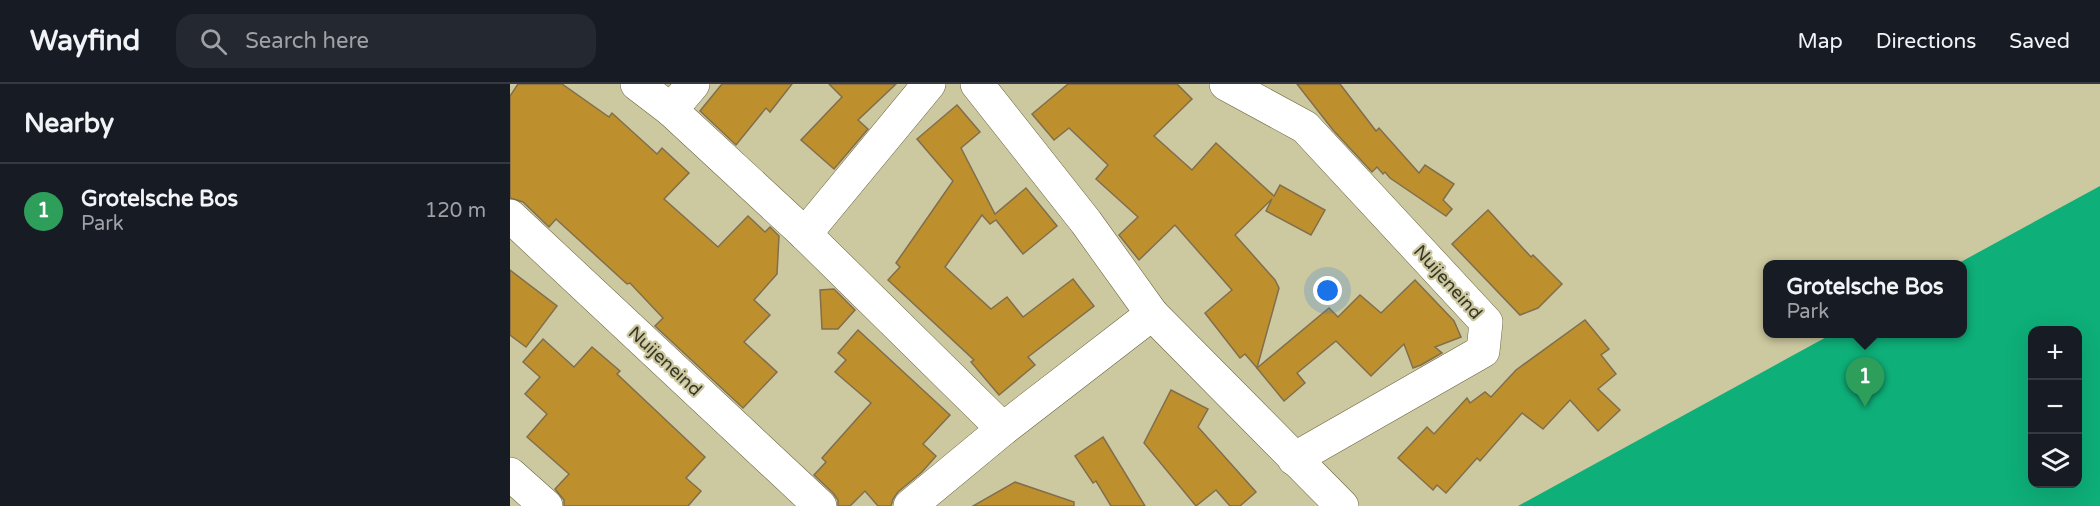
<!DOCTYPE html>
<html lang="en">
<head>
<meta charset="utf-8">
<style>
	:root { --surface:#171b24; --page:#242831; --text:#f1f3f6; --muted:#9ea1a6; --line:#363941; --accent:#1a73e8 }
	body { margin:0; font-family:"Varela Round",sans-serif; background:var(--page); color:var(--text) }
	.controls { position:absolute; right:18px; bottom:18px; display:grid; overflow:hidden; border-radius:12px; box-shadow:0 6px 24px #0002 }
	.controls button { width:54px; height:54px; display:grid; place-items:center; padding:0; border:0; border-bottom:2px solid var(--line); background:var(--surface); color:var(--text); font:30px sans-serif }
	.you { position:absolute; left:818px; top:207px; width:21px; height:21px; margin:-15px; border:4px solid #fff; border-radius:50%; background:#1a73e8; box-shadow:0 0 0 9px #1a73e833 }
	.badge { display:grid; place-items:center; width:39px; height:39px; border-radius:50%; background:var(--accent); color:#fff; font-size:20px; font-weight:700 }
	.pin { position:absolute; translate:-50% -50px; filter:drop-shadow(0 2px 3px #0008) }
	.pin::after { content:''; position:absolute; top:32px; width:21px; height:18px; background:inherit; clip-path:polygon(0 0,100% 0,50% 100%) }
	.popup { position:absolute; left:1253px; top:176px; width:204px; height:78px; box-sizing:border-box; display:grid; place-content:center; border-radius:12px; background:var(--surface); filter:drop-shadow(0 2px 4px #0005); font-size:20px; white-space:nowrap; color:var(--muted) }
	.popup b { font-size:22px; color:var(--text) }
	.popup::after { content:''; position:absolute; left:50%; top:100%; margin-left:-12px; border:12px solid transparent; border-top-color:var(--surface) }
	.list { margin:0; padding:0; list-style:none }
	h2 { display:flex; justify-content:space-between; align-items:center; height:78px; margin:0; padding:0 24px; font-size:26px }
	h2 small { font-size:20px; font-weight:400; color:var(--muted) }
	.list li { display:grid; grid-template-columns:39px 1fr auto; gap:18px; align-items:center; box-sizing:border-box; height:96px; padding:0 24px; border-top:2px solid var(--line) }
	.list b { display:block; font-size:22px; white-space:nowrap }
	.list p { margin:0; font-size:20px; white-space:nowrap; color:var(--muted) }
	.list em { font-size:20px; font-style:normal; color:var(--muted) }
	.icon { flex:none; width:33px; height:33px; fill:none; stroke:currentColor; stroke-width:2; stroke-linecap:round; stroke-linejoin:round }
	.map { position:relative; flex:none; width:1590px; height:422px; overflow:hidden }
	header { display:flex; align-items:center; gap:36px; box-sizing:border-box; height:84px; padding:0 30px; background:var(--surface); border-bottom:2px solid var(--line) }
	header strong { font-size:28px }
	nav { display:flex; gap:33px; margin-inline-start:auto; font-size:21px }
	.search { width:420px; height:54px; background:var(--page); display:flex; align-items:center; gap:15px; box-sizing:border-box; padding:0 21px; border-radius:18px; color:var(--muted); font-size:22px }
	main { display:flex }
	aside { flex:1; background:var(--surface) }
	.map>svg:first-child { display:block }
	.green { fill:#0eaf79; fill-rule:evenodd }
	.building { fill:#be902d; stroke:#816e4c; stroke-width:1.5 }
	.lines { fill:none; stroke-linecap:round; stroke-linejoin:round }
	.minor-casing { stroke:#6a6540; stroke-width:34 }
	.minor { stroke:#fff; stroke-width:33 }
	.labels { text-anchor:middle; stroke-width:4.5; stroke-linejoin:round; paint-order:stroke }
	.street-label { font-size:18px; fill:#383626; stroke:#ccc89f }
</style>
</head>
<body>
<header>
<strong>Wayfind</strong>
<div class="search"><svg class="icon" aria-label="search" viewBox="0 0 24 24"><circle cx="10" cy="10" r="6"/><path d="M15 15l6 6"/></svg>Search here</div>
<nav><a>Map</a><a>Directions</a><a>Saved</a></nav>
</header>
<main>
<aside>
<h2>Nearby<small></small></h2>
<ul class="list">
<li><span class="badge" style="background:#2e9e5b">1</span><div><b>Grotelsche Bos</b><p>Park</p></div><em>120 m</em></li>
</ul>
</aside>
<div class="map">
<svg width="1590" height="422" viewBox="0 0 1590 422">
	<rect width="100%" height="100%" fill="#ccc89f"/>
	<path class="green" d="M 1590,102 L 1590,422 L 1008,422 L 1322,250 L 1452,250 L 1452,180 L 1447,180 ZM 1568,246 L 1568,400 L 1522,400 L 1522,246 Z"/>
	<g class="building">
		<path d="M 8,0 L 52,0 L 99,33 L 102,29 L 147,70 L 152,64 L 179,89 L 154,115 L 208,163 L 238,132 L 255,148 L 260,143 L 269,152 L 267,190 L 244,216 L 260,231 L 234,258 L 267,288 L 233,324 L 145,242 L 153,234 L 120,199 L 117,200 L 46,135 L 39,143 L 13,118 L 0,114 L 0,12 Z"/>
		<path d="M 212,0 L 282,0 L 260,28 L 256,24 L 226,61 L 190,27 Z"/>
		<path d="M 319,0 L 386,0 L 348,36 L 358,45 L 324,85 L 291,56 L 332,13 Z"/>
		<path d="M 558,0 L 667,0 L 682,15 L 644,52 L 682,86 L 706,59 L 764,112 L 770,101 L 815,126 L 801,151 L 756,127 L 762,115 L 725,151 L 765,196 L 769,204 L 747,284 L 735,270 L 730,274 L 695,229 L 722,206 L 665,141 L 629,176 L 609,151 L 628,133 L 586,95 L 598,81 L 559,44 L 544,56 L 522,30 Z"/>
		<path d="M 787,0 L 830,0 L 866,47 L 869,44 L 909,89 L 915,81 L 944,100 L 933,116 L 942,125 L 936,132 L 880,94 L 875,88 L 873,90 L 867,83 L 862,88 L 823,46 Z"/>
		<path d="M 447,21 L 470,48 L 451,64 L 485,130 L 516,104 L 547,142 L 513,170 L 486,136 L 480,140 L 472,131 L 435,183 L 481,225 L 497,213 L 513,233 L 563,195 L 584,222 L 518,273 L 525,281 L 489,311 L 461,278 L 464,276 L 378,196 L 390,183 L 386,179 L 443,97 L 407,55 Z"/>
		<path d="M 978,126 L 1021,173 L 1023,171 L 1052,200 L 1028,224 L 1010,231 L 942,160 Z"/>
		<path d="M 0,186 L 47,222 L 16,263 L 0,251 Z"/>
		<path d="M 905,196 L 944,237 L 951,253 L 925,263 L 932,269 L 911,281 L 903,284 L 894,260 L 861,292 L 826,257 L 787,289 L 795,299 L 774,317 L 747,284 L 819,224 L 828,233 L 850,211 L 871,229 Z"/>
		<path d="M 324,205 L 345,226 L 328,245 L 312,245 L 310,206 Z"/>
		<path d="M 1075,236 L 1099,265 L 1091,271 L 1106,290 L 1088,305 L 1110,326 L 1088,347 L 1060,316 L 1033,345 L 1012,329 L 970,377 L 967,374 L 936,409 L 927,401 L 923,406 L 888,374 L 917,343 L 924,350 L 957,314 L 960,319 L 975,308 L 981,313 L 1006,286 Z"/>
		<path d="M 348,246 L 440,331 L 413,360 L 426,372 L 412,388 L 388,408 L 383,415 L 381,422 L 368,422 L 355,407 L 340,422 L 328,422 L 328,416 L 323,409 L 304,391 L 316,378 L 312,374 L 361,319 L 325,288 L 336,276 L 328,269 Z"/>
		<path d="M 33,255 L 64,283 L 82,263 L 110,287 L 107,290 L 195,373 L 176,394 L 191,407 L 178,422 L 54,422 L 54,416 L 45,405 L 59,390 L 17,353 L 37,330 L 15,310 L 30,293 L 13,278 Z"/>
		<path d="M 661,306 L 698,325 L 688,343 L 746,408 L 730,422 L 720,422 L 706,406 L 686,422 L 634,359 Z"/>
		<path d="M 593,353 L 635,422 L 601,422 L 586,397 L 583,399 L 565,372 Z"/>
		<path d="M 505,398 L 564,418 L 564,422 L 463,422 Z"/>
	</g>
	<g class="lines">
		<defs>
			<g id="minor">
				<path d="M 127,0 L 161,26 L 295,150 L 493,345"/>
				<path d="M 467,0 L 576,138 L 642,230 L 832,422"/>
				<path d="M 716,0 L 795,43 L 976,238 L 973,267 L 784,375"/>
				<path d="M 161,26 L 183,0"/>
				<path d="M 0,132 L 310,422"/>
				<path d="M 295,150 L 419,0"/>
				<path d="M 0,390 L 36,422"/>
				<path d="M 400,422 L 493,345 L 642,230"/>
			</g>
		</defs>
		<use href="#minor" class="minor-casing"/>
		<use href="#minor" class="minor"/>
	</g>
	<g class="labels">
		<g class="street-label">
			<text transform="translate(938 198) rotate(48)" y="6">Nuijeneind</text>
			<text transform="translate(155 277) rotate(43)" y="6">Nuijeneind</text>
		</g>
	</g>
</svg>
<div class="controls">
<button>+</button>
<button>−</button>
<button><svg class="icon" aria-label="layers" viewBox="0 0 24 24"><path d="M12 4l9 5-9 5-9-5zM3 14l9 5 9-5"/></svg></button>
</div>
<div class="you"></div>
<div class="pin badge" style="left:1355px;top:323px;background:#2e9e5b">1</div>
<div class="popup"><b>Grotelsche Bos</b>Park</div>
</div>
</main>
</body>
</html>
